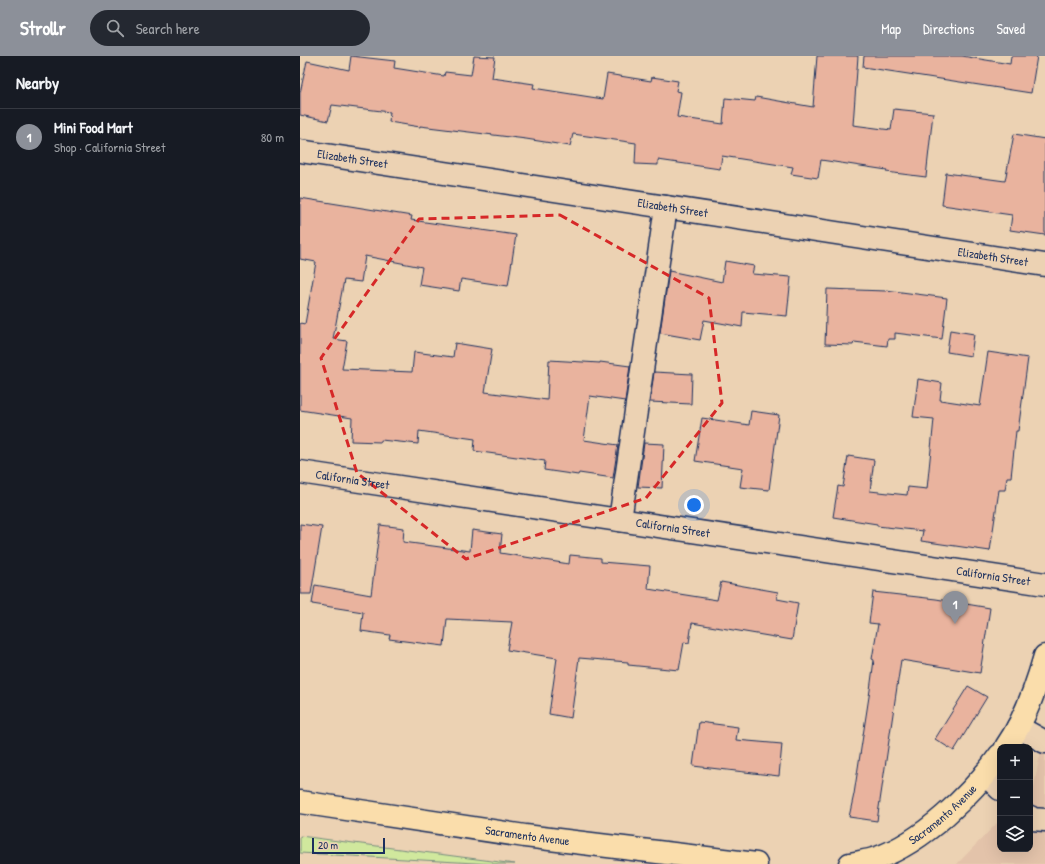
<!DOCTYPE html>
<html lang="en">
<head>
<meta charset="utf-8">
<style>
	:root { --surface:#171b24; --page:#242831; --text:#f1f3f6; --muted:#9ea1a6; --line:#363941; --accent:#8c9099 }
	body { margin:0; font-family:"Patrick Hand",sans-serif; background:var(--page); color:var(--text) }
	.controls { position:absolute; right:12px; bottom:12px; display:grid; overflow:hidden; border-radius:8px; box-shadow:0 4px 16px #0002 }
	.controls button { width:36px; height:36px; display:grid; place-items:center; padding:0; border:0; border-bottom:1px solid var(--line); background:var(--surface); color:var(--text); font:20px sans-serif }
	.scale { position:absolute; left:12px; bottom:10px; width:73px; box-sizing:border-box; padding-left:4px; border:2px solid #1b2f5e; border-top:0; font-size:11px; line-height:14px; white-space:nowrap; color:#1b2f5e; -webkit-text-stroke:3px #ecd2b3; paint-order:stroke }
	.you { position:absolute; left:394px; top:449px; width:14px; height:14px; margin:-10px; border:3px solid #fff; border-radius:50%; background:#1a73e8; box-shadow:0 0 0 6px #1a73e833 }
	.badge { display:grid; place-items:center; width:26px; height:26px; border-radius:50%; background:var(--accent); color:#fff; font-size:13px; font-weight:700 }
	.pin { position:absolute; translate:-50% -33px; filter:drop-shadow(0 1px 2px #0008) }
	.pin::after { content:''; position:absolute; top:21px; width:14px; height:12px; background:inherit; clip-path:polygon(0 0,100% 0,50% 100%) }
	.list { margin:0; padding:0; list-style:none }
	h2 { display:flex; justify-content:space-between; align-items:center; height:52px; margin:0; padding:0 16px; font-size:17px }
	h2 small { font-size:13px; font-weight:400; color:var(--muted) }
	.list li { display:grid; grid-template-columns:26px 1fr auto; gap:12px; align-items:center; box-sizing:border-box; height:56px; padding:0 16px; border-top:1px solid var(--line) }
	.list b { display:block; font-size:15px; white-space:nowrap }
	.list p { margin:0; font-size:13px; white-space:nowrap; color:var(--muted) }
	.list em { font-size:13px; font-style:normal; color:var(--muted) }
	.icon { flex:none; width:22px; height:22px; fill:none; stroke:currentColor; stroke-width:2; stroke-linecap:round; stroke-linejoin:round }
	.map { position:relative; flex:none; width:745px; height:808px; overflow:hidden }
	header { display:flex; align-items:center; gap:24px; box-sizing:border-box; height:56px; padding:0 20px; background:var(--accent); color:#fff }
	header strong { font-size:19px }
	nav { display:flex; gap:22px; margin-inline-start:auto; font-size:14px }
	.search { width:280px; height:36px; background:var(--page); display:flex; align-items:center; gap:10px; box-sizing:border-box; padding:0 14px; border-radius:22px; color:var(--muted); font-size:15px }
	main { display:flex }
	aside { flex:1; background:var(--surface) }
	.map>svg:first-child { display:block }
	.built { fill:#e3c3aa }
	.green { fill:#d0e89d; stroke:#768c7e }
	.building { fill:#e9b39e; stroke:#1b2f5e }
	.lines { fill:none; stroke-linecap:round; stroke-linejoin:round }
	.minor-casing { stroke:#1b2f5e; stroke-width:25 }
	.major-casing { stroke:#1b2f5e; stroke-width:25 }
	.minor { stroke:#ecd2b3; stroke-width:22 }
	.major { stroke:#faddab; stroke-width:22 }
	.marked { fill:none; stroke:#d62828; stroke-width:3; stroke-dasharray:8 5; stroke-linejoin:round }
	.labels { text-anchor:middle; stroke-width:3; stroke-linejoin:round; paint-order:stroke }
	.street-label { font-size:12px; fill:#1b2f5e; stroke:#ecd2b3 }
</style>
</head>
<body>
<header>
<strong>Strollr</strong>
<div class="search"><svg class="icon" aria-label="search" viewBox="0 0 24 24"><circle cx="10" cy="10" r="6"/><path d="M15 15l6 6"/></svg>Search here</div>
<nav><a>Map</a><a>Directions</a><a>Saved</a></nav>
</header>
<main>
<aside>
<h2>Nearby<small></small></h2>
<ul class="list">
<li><span class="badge">1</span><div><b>Mini Food Mart</b><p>Shop · California Street</p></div><em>80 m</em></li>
</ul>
</aside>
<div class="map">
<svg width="745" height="808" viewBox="0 0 745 808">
	<rect width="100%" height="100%" fill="#ecd2b3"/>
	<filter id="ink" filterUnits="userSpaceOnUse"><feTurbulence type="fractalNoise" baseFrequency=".025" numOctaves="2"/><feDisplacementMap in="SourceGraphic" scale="8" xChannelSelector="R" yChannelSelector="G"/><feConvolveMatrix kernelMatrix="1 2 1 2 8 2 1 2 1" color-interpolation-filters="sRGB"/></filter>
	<g filter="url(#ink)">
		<path class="built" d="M 745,672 L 745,808 L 657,808 L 700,764 L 700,793 L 730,793 L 730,734 L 734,730 Z"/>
		<path class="green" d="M 0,780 L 215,808 L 192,808 L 0,797 Z"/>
		<g class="building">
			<path d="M 51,0 L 95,5 L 94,12 L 144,20 L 145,16 L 171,19 L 174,0 L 195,1 L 192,22 L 234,28 L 233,32 L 303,43 L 307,18 L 351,25 L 352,21 L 378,25 L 376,35 L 381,36 L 377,61 L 423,68 L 425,42 L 455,45 L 456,41 L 513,51 L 517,0 L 558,0 L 553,69 L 591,74 L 594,53 L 633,57 L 626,121 L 586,116 L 587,114 L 521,104 L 518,122 L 491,118 L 493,111 L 422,100 L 420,113 L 358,104 L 358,109 L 335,108 L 336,87 L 273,78 L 270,90 L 226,83 L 120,70 L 120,71 L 89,66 L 90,56 L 32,49 L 28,65 L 0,59 L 0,37 L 7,5 L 49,14 Z"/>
			<path d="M 564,0 L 662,0 L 710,8 L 711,0 L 737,0 L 731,37 L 563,11 Z"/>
			<path d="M 714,78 L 745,83 L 745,179 L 710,174 L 712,159 L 642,149 L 646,117 L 705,125 Z"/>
			<path d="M 0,142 L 112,160 L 111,164 L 216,179 L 208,230 L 161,223 L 159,235 L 119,229 L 122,211 L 65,200 L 61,226 L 44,224 L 33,283 L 47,285 L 42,313 L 112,316 L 114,296 L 153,301 L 155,287 L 192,293 L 185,336 L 247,344 L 249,304 L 300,307 L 300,306 L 330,310 L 325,345 L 290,340 L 284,384 L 318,389 L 313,422 L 279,417 L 278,419 L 244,414 L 245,405 L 174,395 L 175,383 L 119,375 L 118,388 L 81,384 L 81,386 L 51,385 L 52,362 L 0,354 L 0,267 L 5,268 L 16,206 L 0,203 Z"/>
			<path d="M 425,205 L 454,210 L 452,218 L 491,221 L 487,260 L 443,256 L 442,271 L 404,264 L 400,284 L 360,277 L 369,215 L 422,226 Z"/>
			<path d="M 527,233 L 586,235 L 586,234 L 647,242 L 642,283 L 595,277 L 595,283 L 588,283 L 587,290 L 554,286 L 553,289 L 525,288 Z"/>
			<path d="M 650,274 L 674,278 L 671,300 L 647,296 Z"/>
			<path d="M 688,296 L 728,302 L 718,375 L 716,375 L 711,421 L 707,421 L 705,434 L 699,434 L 690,495 L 621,485 L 623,475 L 577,470 L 577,468 L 533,461 L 538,430 L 543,431 L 548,400 L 574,404 L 570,435 L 607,439 L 608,431 L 627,433 L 634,363 L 613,361 L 618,323 L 642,327 L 640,344 L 680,350 Z"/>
			<path d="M 354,316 L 392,318 L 391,348 L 350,346 Z"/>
			<path d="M 451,355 L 479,359 L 469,434 L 440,431 L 443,412 L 395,405 L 402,362 L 449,369 Z"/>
			<path d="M 344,387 L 364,388 L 362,432 L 338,431 Z"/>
			<path d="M 0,468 L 22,471 L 11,538 L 0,538 Z"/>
			<path d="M 80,469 L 104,472 L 103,486 L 170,495 L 172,474 L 202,478 L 200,497 L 269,508 L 270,499 L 301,502 L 301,506 L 350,510 L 348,533 L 417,544 L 421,526 L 478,536 L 477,543 L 498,547 L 492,584 L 392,567 L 389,587 L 384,586 L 379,614 L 328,609 L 328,606 L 279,602 L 271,662 L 249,658 L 257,602 L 207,594 L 212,566 L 147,563 L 144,590 L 89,583 L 90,579 L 61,575 L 63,556 L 12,548 L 15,529 L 71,539 Z"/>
			<path d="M 573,536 L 636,543 L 690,552 L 680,617 L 601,604 L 577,765 L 549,761 L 554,738 L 570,634 L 574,604 L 572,603 L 578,568 L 569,567 Z"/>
			<path d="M 668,630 L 687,641 L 654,695 L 635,683 Z"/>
			<path d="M 399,666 L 438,671 L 436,684 L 482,688 L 479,720 L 393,710 Z"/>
		</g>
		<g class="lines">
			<defs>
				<g id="minor">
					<path id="s1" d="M 0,95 L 745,209"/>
					<path id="s2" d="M 0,416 L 745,528"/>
					<path d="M 320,464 L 366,151"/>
					<path d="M 718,671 L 745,686"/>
					<path d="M 685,718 L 700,733"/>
					<path d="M 730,761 L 732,763 L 745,764"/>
				</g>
				<g id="major">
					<path d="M 706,691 C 725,664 736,632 745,600"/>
					<path id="s3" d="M 0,746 L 225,780 L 456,808"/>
					<path id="s4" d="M 550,808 C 558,806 568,805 577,802 C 623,786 672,738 700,699"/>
				</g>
			</defs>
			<use href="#minor" class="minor-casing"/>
			<use href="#major" class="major-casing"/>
			<use href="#minor" class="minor"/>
			<use href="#major" class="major"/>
		</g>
	</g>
	<path class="marked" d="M 260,159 L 409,242 L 422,347 L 346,442 L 166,503 L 57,417 L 21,302 L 119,163 Z"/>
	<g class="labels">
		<g class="street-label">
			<text dy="4" stroke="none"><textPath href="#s1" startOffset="53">Elizabeth Street</textPath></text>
			<text dy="4" stroke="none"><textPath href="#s1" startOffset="377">Elizabeth Street</textPath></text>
			<text dy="4" stroke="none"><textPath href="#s1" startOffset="701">Elizabeth Street</textPath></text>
			<text dy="4" stroke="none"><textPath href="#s2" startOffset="53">California Street</textPath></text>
			<text dy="4" stroke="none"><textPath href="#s2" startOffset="377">California Street</textPath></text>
			<text dy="4" stroke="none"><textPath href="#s2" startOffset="701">California Street</textPath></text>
			<text dy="4" stroke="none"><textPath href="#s4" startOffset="107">Sacramento Avenue</textPath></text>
			<text dy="4" stroke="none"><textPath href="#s3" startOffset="230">Sacramento Avenue</textPath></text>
		</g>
	</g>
</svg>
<div class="controls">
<button>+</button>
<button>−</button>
<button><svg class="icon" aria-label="layers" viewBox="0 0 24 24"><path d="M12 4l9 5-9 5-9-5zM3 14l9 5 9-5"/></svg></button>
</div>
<div class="scale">20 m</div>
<div class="you"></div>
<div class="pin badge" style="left:655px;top:568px">1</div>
</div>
</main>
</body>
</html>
